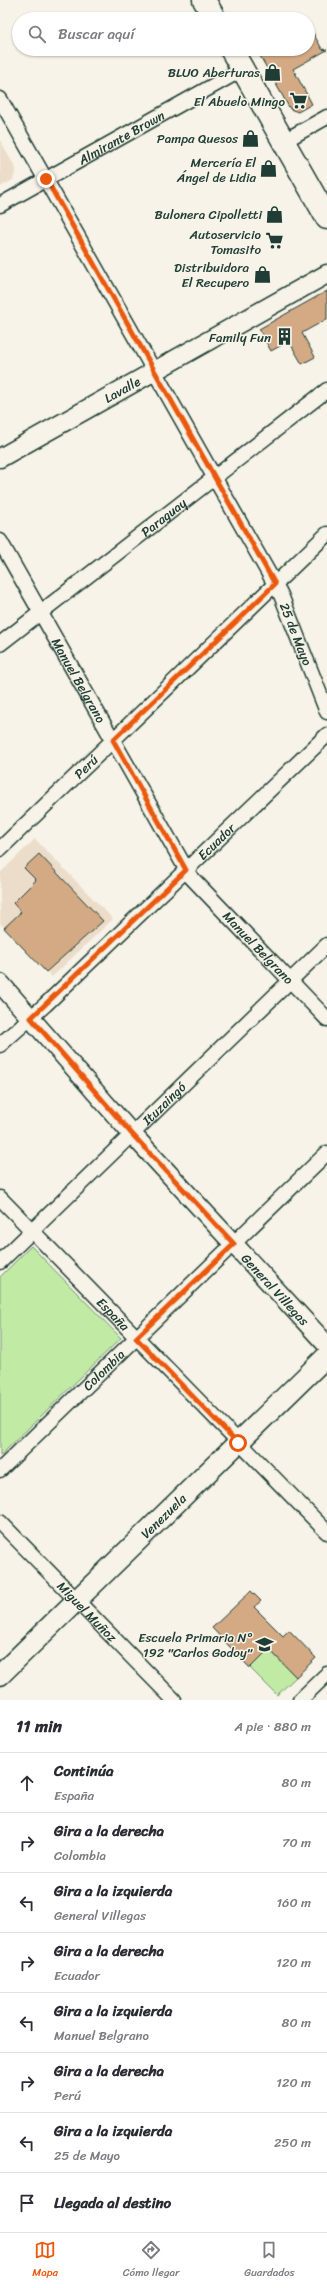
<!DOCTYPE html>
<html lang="es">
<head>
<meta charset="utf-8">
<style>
	:root { --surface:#fff; --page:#f2f2f3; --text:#2b2b33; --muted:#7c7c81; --line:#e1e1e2; --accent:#ea580c }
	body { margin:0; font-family:Sriracha,sans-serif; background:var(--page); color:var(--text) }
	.stop { position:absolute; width:12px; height:12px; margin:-9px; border:3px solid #ea580c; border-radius:50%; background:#fff }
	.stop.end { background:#ea580c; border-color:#fff; box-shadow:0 1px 4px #0008 }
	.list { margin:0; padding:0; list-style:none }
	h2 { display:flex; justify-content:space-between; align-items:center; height:52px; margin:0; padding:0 16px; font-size:17px }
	h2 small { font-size:13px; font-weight:400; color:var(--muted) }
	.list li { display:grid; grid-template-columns:26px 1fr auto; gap:12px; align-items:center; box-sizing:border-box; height:60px; padding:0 16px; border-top:1px solid var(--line) }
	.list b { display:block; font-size:15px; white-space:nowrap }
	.list p { margin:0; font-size:13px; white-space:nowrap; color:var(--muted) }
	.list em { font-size:13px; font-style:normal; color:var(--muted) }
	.icon { flex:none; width:22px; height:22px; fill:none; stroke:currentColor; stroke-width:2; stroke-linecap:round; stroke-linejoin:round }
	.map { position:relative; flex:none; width:327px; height:1700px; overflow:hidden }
	.search { position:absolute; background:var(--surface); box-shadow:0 1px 3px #0004; left:12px; right:12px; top:12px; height:44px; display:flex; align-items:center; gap:10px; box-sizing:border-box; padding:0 14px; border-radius:22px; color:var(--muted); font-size:15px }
	.sheet { height:532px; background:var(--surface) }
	nav { display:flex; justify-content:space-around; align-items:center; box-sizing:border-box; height:56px; border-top:1px solid var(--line); background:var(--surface); font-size:11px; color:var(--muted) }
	nav a { display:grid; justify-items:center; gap:2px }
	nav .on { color:var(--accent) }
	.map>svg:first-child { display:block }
	.built { fill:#ecddca }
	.green { fill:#c1eaa5; stroke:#70946c }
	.building { fill:#d4aa85; stroke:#1f3d34 }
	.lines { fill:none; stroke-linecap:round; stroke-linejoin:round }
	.minor-casing { stroke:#1f3d34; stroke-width:17 }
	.tertiary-casing { stroke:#1f3d34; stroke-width:21 }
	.secondary-casing { stroke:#1f3d34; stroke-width:23 }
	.primary-casing { stroke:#1f3d34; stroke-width:25 }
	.minor { stroke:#f7f3e8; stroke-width:14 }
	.tertiary { stroke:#f7f3e8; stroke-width:18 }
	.secondary { stroke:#f7f3e8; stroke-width:20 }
	.primary { stroke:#f7f3e8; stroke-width:22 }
	.route { stroke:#ea580c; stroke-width:5 }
	.labels { text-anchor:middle; stroke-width:3; stroke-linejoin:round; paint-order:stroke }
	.poi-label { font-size:13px; fill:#1f3d34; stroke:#f7f3e8; text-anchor:end }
	.street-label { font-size:13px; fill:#1f3d34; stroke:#f7f3e8 }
</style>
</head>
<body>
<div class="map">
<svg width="327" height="1700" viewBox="0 0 327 1700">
	<rect width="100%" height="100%" fill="#f7f3e8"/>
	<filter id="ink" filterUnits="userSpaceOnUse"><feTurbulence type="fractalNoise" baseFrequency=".025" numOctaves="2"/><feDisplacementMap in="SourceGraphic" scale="8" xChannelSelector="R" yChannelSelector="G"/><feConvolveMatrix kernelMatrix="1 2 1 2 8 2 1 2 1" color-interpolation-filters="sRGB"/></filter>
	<g filter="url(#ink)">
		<g class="built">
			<path d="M 0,140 L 16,169 L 13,180 L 0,187 Z"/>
			<path d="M 35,839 L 113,919 L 52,977 L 0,923 L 0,873 Z"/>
		</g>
		<g class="green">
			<path d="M 31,1246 L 121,1338 L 0,1456 L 0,1277 Z"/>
			<path d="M 269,1649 L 296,1677 L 277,1695 L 250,1668 Z"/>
		</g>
		<g class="building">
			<path d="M 308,24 L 322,49 L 327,50 L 293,69 L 312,104 L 298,112 L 290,109 L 260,56 L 264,53 L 262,49 L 308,49 Z"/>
			<path d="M 327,291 L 327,319 L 302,333 L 315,357 L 302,364 L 289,341 L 271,351 L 259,329 Z"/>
			<path d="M 39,854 L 103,921 L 46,972 L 4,928 L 21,912 L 13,903 L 36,880 L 24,868 Z"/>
			<path d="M 251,1591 L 261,1601 L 254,1607 L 283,1636 L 289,1630 L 316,1658 L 296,1677 L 269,1649 L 250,1668 L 212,1628 Z"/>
		</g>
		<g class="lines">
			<defs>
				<g id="minor">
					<path id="s1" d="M 0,99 L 281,595 L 327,712"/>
					<path d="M 284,141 L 327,117"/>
					<path id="s2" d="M 0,205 L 243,69"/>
					<path id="s3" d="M 0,541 L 190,876 L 327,1019"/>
					<path id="s4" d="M 0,644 L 327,390"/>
					<path id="s5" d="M 0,849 L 327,534"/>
					<path id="s6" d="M 0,1045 L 45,1005 L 327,735"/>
					<path id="s7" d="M 0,1198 L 327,1532"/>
					<path id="s8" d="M 0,1262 L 327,945"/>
					<path id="s9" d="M 0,1470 L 327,1153"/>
					<path id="s10" d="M 0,1522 L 174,1700"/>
					<path d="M 300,1700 L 327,1674"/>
				</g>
				<g id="tertiary">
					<path id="s11" d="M 0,458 L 327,274"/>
					<path id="s12" d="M 0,983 L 132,1134 L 327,1345"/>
				</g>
				<g id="secondary">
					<path id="s13" d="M 0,1675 L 327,1356"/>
				</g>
				<g id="primary">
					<path d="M 204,0 L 215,19"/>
					<path d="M 231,49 L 327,218"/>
				</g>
			</defs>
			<use href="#minor" class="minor-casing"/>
			<use href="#tertiary" class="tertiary-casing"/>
			<use href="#secondary" class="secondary-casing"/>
			<use href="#primary" class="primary-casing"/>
			<use href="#minor" class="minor"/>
			<use href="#tertiary" class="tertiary"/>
			<use href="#secondary" class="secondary"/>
			<use href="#primary" class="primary"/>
		</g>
	</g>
	<g class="lines" filter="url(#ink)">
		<path class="route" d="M 46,179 L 275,584 L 113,740 L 186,870 L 31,1018 L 132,1134 L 234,1244 L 136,1338 L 238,1443"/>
	</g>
	<defs>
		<symbol id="shop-bare" viewBox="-9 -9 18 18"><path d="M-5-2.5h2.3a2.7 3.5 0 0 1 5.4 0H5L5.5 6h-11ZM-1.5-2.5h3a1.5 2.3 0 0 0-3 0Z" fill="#1f3d34" stroke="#f7f3e8" stroke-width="2.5" paint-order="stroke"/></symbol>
		<symbol id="supermarket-bare" viewBox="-9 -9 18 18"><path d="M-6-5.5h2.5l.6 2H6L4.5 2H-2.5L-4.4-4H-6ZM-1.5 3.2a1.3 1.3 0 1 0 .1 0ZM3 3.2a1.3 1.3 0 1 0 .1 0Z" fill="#1f3d34" stroke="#f7f3e8" stroke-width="2.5" paint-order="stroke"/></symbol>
		<symbol id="building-bare" viewBox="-9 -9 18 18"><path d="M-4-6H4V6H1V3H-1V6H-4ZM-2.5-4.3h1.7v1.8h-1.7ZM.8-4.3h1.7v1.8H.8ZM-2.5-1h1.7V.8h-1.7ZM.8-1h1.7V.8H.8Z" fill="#1f3d34" stroke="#f7f3e8" stroke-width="2.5" paint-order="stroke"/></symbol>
		<symbol id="school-bare" viewBox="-9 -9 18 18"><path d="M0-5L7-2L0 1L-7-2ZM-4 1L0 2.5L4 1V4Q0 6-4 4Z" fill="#1f3d34" stroke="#f7f3e8" stroke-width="2.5" paint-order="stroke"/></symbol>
	</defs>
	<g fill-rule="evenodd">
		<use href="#shop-bare" x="260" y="60" width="25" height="25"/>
		<use href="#supermarket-bare" x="286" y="88" width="25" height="25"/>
		<use href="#shop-bare" x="238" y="126" width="25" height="25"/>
		<use href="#shop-bare" x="256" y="156" width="25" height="25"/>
		<use href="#shop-bare" x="262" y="202" width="25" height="25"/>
		<use href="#supermarket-bare" x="262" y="228" width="25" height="25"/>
		<use href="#shop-bare" x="250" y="262" width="25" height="25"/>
		<use href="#building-bare" x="272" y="324" width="25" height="25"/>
		<use href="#school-bare" x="252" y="1632" width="25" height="25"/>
	</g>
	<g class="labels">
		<g class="poi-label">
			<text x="260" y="77">BLUO Aberturas</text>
			<text x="285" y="106">El Abuelo Mingo</text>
			<text x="238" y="143">Pampa Quesos</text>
			<text x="256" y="167">Mercería El<tspan x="256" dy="15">Ángel de Lidia</tspan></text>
			<text x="262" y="219">Bulonera Cipolletti</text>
			<text x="261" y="239">Autoservicio<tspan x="261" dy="15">Tomasito</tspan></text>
			<text x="249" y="272">Distribuidora<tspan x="249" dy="15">El Recupero</tspan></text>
			<text x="271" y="342">Family Fun</text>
			<text x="252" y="1642">Escuela Primaria N°<tspan x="252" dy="15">192 "Carlos Godoy"</tspan></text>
		</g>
		<g class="street-label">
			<text dy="5" stroke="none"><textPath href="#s2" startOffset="139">Almirante Brown</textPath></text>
			<text dy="5" stroke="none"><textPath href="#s11" startOffset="140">Lavalle</textPath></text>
			<text dy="5" stroke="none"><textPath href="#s4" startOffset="207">Paraguay</textPath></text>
			<text dy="5" stroke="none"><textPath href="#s1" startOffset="612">25 de Mayo</textPath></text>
			<text dy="5" stroke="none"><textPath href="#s3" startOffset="160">Manuel Belgrano</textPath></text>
			<text dy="5" stroke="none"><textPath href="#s5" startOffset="119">Perú</textPath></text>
			<text dy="5" stroke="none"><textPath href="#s6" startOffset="297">Ecuador</textPath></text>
			<text dy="5" stroke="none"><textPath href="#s3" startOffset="484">Manuel Belgrano</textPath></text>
			<text dy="5" stroke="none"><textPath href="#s8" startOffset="228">Ituzaingó</textPath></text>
			<text dy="5" stroke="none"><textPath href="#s12" startOffset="412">General Villegas</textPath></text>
			<text dy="5" stroke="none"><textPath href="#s7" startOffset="162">España</textPath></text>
			<text dy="5" stroke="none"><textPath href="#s9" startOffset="144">Colombia</textPath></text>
			<text dy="5" stroke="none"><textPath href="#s13" startOffset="228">Venezuela</textPath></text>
			<text dy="5" stroke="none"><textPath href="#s10" startOffset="125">Miguel Muñoz</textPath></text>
		</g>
	</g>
</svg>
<div class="stop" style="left:238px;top:1443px"></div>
<div class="stop end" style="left:46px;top:179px"></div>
<div class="search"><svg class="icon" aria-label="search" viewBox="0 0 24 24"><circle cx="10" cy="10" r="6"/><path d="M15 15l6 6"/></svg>Buscar aquí</div>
</div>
<section class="sheet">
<h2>11 min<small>A pie · 880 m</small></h2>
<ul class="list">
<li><svg class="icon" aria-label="ahead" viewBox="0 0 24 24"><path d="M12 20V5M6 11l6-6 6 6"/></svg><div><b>Continúa</b><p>España</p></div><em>80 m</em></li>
<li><svg class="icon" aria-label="right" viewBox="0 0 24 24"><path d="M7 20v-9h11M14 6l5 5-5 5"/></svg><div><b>Gira a la derecha</b><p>Colombia</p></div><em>70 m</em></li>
<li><svg class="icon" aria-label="left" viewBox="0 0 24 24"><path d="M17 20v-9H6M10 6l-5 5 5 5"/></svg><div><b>Gira a la izquierda</b><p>General Villegas</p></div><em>160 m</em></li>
<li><svg class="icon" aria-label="right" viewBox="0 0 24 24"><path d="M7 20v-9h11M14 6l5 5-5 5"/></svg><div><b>Gira a la derecha</b><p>Ecuador</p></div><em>120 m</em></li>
<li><svg class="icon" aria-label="left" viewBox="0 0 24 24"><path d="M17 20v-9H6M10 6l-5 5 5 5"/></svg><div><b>Gira a la izquierda</b><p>Manuel Belgrano</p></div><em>80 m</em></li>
<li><svg class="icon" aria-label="right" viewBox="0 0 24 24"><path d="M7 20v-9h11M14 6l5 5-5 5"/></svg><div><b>Gira a la derecha</b><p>Perú</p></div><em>120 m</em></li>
<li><svg class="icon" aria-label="left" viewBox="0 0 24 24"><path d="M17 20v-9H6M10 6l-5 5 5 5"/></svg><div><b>Gira a la izquierda</b><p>25 de Mayo</p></div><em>250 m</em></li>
<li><svg class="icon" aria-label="arrive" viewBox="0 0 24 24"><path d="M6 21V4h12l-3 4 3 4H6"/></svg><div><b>Llegada al destino</b></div></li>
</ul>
</section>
<nav>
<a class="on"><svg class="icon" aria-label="map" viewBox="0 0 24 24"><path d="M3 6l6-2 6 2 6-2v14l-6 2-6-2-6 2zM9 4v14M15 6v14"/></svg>Mapa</a>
<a><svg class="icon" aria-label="directions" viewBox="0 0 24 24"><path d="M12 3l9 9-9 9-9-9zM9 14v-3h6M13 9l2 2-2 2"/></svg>Cómo llegar</a>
<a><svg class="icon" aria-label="saved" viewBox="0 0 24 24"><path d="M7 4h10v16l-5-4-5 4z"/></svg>Guardados</a>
</nav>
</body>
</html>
